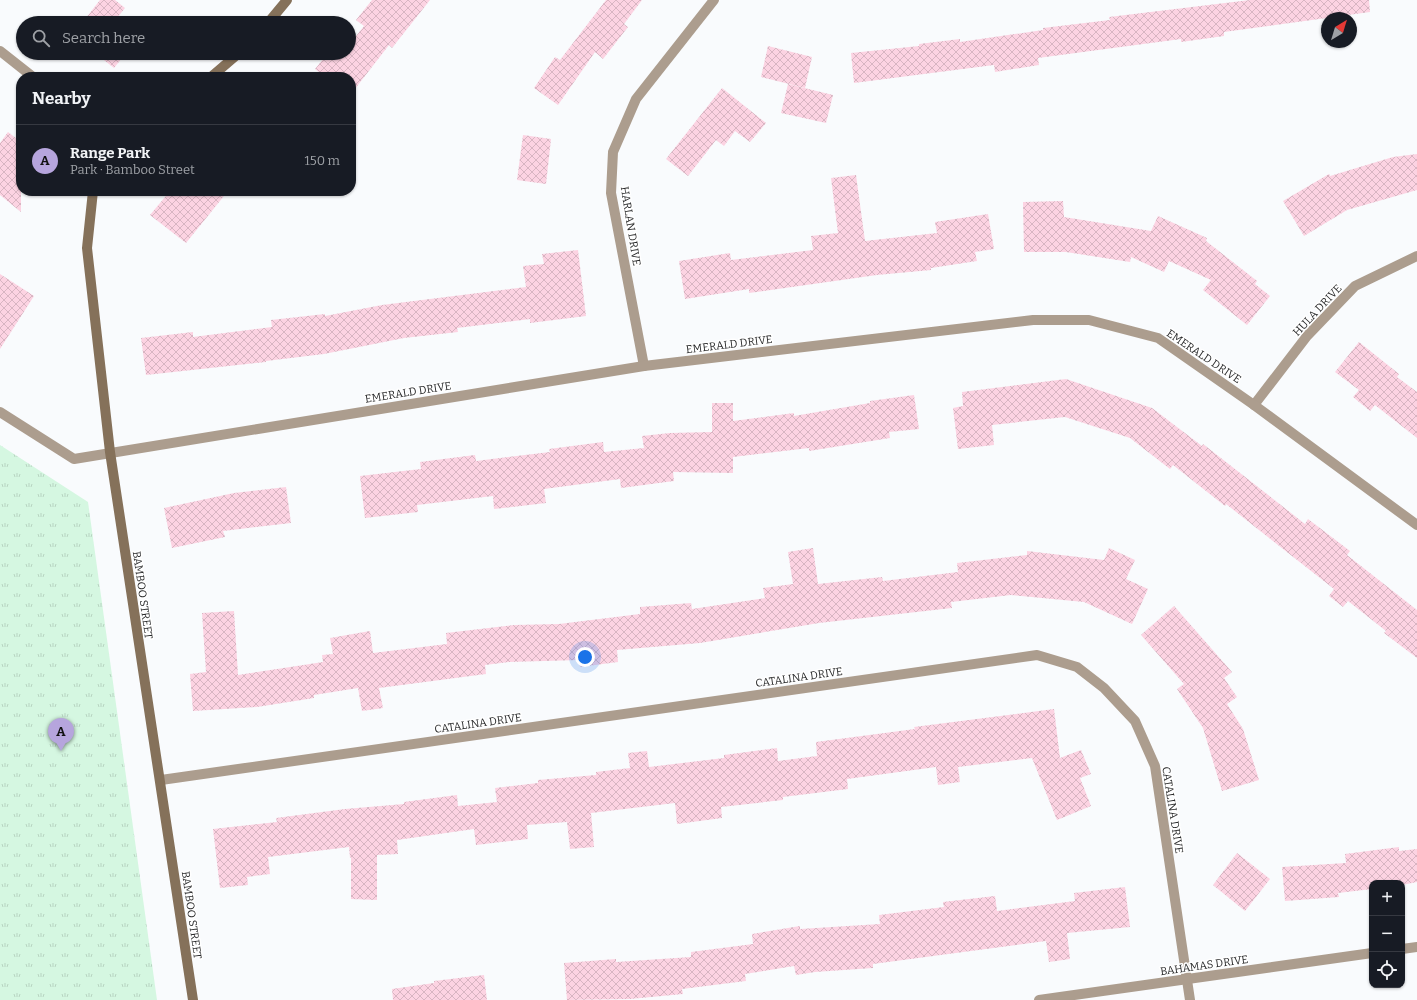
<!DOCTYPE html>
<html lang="en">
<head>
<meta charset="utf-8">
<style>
	:root { --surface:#171b24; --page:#242831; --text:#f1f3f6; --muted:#9ea1a6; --line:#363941; --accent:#b6a5dd }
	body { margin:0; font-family:Bitter,serif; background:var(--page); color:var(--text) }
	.controls { position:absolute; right:12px; bottom:12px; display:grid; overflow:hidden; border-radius:8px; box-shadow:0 1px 3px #0004 }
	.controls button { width:36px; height:36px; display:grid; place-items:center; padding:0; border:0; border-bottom:1px solid var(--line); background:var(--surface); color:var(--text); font:20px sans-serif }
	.compass { position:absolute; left:1321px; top:12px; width:36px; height:36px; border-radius:50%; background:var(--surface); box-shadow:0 1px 3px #0004; rotate:38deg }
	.you { position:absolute; left:585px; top:657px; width:14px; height:14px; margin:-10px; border:3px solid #fff; border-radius:50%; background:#1a73e8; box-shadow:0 0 0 6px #1a73e833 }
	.badge { display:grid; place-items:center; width:26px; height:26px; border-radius:50%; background:var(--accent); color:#111; font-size:13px; font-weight:700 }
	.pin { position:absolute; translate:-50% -33px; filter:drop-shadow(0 1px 2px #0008) }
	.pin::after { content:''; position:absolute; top:21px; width:14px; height:12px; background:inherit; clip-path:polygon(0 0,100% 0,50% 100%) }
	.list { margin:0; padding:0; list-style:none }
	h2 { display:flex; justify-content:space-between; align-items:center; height:52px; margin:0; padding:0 16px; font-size:17px }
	h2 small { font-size:13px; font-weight:400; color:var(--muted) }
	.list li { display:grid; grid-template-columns:26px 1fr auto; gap:12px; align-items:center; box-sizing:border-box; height:72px; padding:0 16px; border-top:1px solid var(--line) }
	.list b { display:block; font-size:15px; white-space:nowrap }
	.list p { margin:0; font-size:13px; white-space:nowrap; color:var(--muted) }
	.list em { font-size:13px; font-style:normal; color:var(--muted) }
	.icon { flex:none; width:22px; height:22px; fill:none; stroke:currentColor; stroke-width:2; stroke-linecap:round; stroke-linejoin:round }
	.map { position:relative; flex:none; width:1417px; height:1000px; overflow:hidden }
	.search { position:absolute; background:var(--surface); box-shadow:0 1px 3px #0004; left:16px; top:16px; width:340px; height:44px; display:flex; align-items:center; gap:10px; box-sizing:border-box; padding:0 14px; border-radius:22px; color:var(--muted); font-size:15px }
	.panel { position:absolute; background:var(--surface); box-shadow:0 1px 3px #0004; left:16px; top:72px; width:340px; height:124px; border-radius:16px }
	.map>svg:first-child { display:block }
	.grass { fill:url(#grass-tufts) }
	.building { fill:url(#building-cross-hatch) }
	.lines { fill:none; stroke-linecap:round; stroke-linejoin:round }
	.street { stroke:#ac9d8e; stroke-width:10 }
	.secondary { stroke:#85715a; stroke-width:10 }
	.labels { text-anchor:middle; stroke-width:3; stroke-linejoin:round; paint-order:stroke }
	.street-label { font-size:11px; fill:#292a2b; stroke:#fff }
</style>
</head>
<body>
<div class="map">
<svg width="1417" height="1000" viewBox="0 0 1417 1000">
	<defs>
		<pattern id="grass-tufts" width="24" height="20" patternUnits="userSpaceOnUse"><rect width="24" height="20" fill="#d5f7e1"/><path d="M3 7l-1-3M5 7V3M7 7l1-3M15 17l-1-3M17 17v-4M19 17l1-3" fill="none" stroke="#b7d4c1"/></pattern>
		<pattern id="building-cross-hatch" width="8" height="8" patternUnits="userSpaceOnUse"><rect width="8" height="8" fill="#fcd3e2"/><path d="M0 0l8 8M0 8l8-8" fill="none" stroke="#d8b5c2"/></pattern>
	</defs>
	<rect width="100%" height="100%" fill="#f9fbfd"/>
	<path class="grass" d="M 0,445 L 88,502 L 157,1000 L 0,1000 Z"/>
	<g class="building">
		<path d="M 100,0 L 115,0 L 125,8 L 117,18 L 124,23 L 82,23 Z"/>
		<path d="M 372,0 L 430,0 L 392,48 L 389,45 L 351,94 L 351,77 L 325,77 L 315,69 L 328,53 L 349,53 L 349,45 L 364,26 L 356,20 Z"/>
		<path d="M 606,0 L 642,0 L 624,24 L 628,27 L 603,59 L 595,52 L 558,105 L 534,88 L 555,57 L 560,60 Z"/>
		<path d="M 1250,0 L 1369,0 L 1370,12 L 1224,32 L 1224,36 L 1181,42 L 1181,39 L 1038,58 L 1039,65 L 995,72 L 994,65 L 854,83 L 851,53 L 919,46 L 919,44 L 960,39 L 960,42 L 1043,30 L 1043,28 L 1110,20 L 1109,17 Z"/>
		<path d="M 768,46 L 812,57 L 805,88 L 761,77 Z"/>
		<path d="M 95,53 L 126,53 L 114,68 Z"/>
		<path d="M 788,84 L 833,95 L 826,123 L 781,113 Z"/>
		<path d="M 722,88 L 766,123 L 750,142 L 735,131 L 724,146 L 716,140 L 688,176 L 666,159 Z"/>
		<path d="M 8,132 L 21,142 L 21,212 L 0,195 L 0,143 Z"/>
		<path d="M 523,135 L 551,139 L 546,184 L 517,180 Z"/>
		<path d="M 1417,154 L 1417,190 L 1347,210 L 1304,236 L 1283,201 L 1329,174 L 1330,176 L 1393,157 Z"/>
		<path d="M 856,175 L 865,241 L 937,233 L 935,222 L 988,214 L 994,249 L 975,252 L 977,261 L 931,268 L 931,270 L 877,275 L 749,293 L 749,289 L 685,299 L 679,261 L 730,253 L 731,260 L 813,250 L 811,236 L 838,233 L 831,178 Z"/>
		<path d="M 170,191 L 228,191 L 186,243 L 150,215 Z"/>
		<path d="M 1063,201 L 1064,217 L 1151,231 L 1158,216 L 1207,238 L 1206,241 L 1257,281 L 1255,284 L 1270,296 L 1247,325 L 1203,290 L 1211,280 L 1169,261 L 1164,272 L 1131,257 L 1130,262 L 1066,252 L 1024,252 L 1023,202 Z"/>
		<path d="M 578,250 L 586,316 L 530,323 L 530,319 L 457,328 L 458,332 L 404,338 L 324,354 L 266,361 L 266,362 L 146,375 L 141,338 L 193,332 L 193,337 L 272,327 L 271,320 L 325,314 L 325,316 L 382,305 L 526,287 L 523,266 L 544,264 L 542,254 Z"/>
		<path d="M 0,274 L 34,296 L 0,349 Z"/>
		<path d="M 1359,342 L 1399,374 L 1397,377 L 1417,392 L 1417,438 L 1375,405 L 1370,411 L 1353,397 L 1359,390 L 1335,372 Z"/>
		<path d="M 1066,379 L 1152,408 L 1202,446 L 1203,444 L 1305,524 L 1308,519 L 1350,551 L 1347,555 L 1417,610 L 1417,658 L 1384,633 L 1386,631 L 1348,601 L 1343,607 L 1329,596 L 1334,589 L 1226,504 L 1225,506 L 1173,465 L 1170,469 L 1130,438 L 1065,417 L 992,425 L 994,445 L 958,449 L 953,408 L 963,406 L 962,392 Z"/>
		<path d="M 914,395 L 919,429 L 889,432 L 890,438 L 809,451 L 809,448 L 733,457 L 733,473 L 673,472 L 674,481 L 621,488 L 620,479 L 544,489 L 546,503 L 494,509 L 493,496 L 417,505 L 418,512 L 365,518 L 360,476 L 421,469 L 420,462 L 475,455 L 476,461 L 550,452 L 549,449 L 603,442 L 604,452 L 644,448 L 642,436 L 670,433 L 712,432 L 712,403 L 733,403 L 733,421 L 794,413 L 794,416 L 870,403 L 870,401 Z"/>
		<path d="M 286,487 L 291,523 L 223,531 L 225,537 L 172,548 L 164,508 L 234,493 Z"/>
		<path d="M 813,548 L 818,584 L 882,577 L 883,581 L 958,572 L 957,563 L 1027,555 L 1027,551 L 1104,560 L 1109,548 L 1135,560 L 1126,579 L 1148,589 L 1132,624 L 1084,602 L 1011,595 L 951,602 L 952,608 L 819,623 L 700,643 L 617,650 L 618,662 L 580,667 L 579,660 L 509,662 L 485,665 L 486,674 L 379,688 L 383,708 L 362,711 L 358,688 L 314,695 L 314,698 L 257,707 L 193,711 L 190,674 L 206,672 L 202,613 L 234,611 L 238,675 L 323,662 L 322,655 L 333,654 L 330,638 L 370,631 L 373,653 L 447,644 L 446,633 L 514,625 L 559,624 L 640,614 L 640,607 L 691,603 L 692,609 L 765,598 L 763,588 L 793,584 L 788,552 Z"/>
		<path d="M 1174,606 L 1232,672 L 1224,678 L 1237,697 L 1227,704 L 1243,729 L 1259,780 L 1222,791 L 1203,728 L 1177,689 L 1184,684 L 1141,635 Z"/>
		<path d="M 1054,709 L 1060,758 L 1081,750 L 1091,774 L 1080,778 L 1091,806 L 1057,820 L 1032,758 L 958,767 L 960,782 L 938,785 L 936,767 L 847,779 L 848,789 L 783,797 L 783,800 L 721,807 L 722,818 L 677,824 L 675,803 L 591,813 L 594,847 L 570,849 L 567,822 L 527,825 L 528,839 L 476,845 L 474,829 L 397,840 L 398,854 L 377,855 L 377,900 L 351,899 L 351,857 L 350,858 L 349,847 L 268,857 L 270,874 L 247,877 L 248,885 L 220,888 L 213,829 L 277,822 L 276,818 L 345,809 L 404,804 L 404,802 L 457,795 L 458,806 L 497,802 L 495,788 L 538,783 L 538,780 L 596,775 L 596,772 L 630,768 L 628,753 L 647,751 L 649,767 L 724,758 L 724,755 L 777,748 L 778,761 L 817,756 L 816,742 L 915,729 L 914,727 Z"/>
		<path d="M 1399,847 L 1399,851 L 1417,849 L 1417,882 L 1402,885 L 1402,883 L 1372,883 L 1372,889 L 1338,893 L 1339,897 L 1285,901 L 1282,867 L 1346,863 L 1345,854 Z"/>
		<path d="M 1237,853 L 1270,879 L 1245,911 L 1213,885 Z"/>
		<path d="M 1125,887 L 1130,927 L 1067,933 L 1070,959 L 1049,962 L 1046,941 L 873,964 L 873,968 L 815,972 L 796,975 L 794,966 L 745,974 L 746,981 L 682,989 L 683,994 L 630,999 L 567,1000 L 564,963 L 616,959 L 616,962 L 691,957 L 691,952 L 753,944 L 752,934 L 800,926 L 800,929 L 880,924 L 879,915 L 944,907 L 943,902 L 995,896 L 997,911 L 1075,901 L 1074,893 Z"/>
		<path d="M 484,975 L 487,1000 L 393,1000 L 392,989 L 434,983 L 434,981 Z"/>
	</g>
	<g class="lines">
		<g class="street">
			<path d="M 0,51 L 33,77"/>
			<path d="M 644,366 L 611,193 L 613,152 L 636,99 L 714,0"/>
			<path d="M 1254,405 L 1307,336 L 1355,286 L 1417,256"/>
			<path d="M 0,412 L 74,459 L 644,366 L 1033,320 L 1089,320 L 1158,338 L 1254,405 L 1417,525"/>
			<path d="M 161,780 L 1037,655 L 1077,667 L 1104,688 L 1135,721 L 1155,766 L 1190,1000"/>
			<path d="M 1402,949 L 1417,947"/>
			<path d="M 1039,1000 L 1372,953"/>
		</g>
		<g class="secondary">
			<path d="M 268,23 L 287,0"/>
			<path d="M 211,77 L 239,53"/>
			<path d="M 93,191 L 87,248 L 110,452 L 193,1000"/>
		</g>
	</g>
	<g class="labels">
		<g class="street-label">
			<text transform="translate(631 226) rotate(81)" y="4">HARLAN DRIVE</text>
			<text transform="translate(1317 310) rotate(-47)" y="4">HULA DRIVE</text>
			<text transform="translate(729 344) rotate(-7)" y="4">EMERALD DRIVE</text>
			<text transform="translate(1204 356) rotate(34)" y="4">EMERALD DRIVE</text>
			<text transform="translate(408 392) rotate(-9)" y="4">EMERALD DRIVE</text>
			<text transform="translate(143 595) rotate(82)" y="4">BAMBOO STREET</text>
			<text transform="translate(799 677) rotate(-8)" y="4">CATALINA DRIVE</text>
			<text transform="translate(478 723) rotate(-8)" y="4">CATALINA DRIVE</text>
			<text transform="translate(1173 810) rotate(81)" y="4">CATALINA DRIVE</text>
			<text transform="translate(192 915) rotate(82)" y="4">BAMBOO STREET</text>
			<text transform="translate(1204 965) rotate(-8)" y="4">BAHAMAS DRIVE</text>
		</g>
	</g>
</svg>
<div class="controls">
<button>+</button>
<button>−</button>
<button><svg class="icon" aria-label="locate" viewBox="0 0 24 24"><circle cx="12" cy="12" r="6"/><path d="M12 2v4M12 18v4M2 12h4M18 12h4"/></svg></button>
</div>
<svg class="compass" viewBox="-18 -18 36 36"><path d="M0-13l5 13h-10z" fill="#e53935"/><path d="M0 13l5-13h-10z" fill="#9ea1a6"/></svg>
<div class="you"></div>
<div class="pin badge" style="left:61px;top:751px">A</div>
<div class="search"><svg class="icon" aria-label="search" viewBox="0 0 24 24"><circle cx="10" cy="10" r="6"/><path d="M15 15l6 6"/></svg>Search here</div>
<section class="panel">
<h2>Nearby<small></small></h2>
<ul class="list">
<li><span class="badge">A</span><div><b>Range Park</b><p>Park · Bamboo Street</p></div><em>150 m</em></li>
</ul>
</section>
</div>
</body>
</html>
